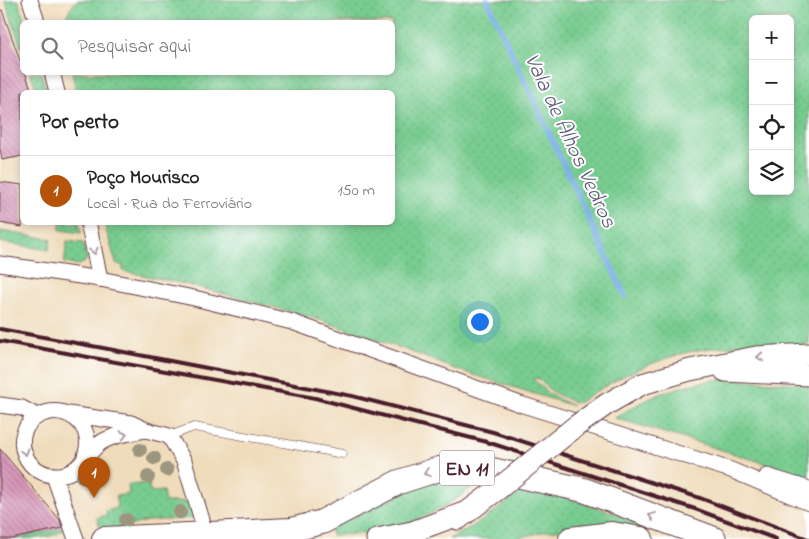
<!DOCTYPE html>
<html lang="pt">
<head>
<meta charset="utf-8">
<style>
	:root { --surface:#fff; --page:#f2f2f2; --text:#222; --muted:#767676; --line:#e0e0e0; --accent:#b45309 }
	body { margin:0; font-family:"Indie Flower",sans-serif; background:var(--page); color:var(--text) }
	.controls { position:absolute; right:15px; top:15px; display:grid; overflow:hidden; border-radius:8px; box-shadow:0 2px 8px #0003 }
	.controls button { width:45px; height:45px; display:grid; place-items:center; padding:0; border:0; border-bottom:1px solid var(--line); background:var(--surface); color:var(--text); font:25px sans-serif }
	.you { position:absolute; left:479px; top:321px; width:18px; height:18px; margin:-12px; border:4px solid #fff; border-radius:50%; background:#1a73e8; box-shadow:0 0 0 8px #1a73e833 }
	.badge { display:grid; place-items:center; width:32px; height:32px; border-radius:50%; background:var(--accent); color:#fff; font-size:16px; font-weight:700 }
	.pin { position:absolute; translate:-50% -41px; filter:drop-shadow(0 1px 2px #0008) }
	.pin::after { content:''; position:absolute; top:26px; width:18px; height:15px; background:inherit; clip-path:polygon(0 0,100% 0,50% 100%) }
	.list { margin:0; padding:0; list-style:none }
	h2 { display:flex; justify-content:space-between; align-items:center; height:65px; margin:0; padding:0 20px; font-size:21px }
	h2 small { font-size:16px; font-weight:400; color:var(--muted) }
	.list li { display:grid; grid-template-columns:32px 1fr auto; gap:15px; align-items:center; box-sizing:border-box; height:70px; padding:0 20px; border-top:1px solid var(--line) }
	.list b { display:block; font-size:19px; white-space:nowrap }
	.list p { margin:0; font-size:16px; white-space:nowrap; color:var(--muted) }
	.list em { font-size:16px; font-style:normal; color:var(--muted) }
	.icon { flex:none; width:28px; height:28px; fill:none; stroke:currentColor; stroke-width:2; stroke-linecap:round; stroke-linejoin:round }
	.map { position:relative; flex:none; width:809px; height:539px; overflow:hidden }
	.search { position:absolute; background:var(--surface); box-shadow:0 2px 8px #0003; left:20px; top:20px; width:375px; height:55px; display:flex; align-items:center; gap:12px; box-sizing:border-box; padding:0 18px; border-radius:8px; color:var(--muted); font-size:19px }
	.panel { position:absolute; background:var(--surface); box-shadow:0 2px 8px #0003; left:20px; top:90px; width:375px; height:135px; border-radius:8px }
	.map>svg:first-child { display:block }
	.grass { fill:url(#grass-dots); stroke:#61765e; fill-rule:evenodd }
	.lines { fill:none; stroke-linecap:round; stroke-linejoin:round }
	.stream { stroke:#7aaee7; stroke-width:5.5 }
	.building { fill:url(#building-back-hatch) }
	.lane-casing { stroke:#633b41; stroke-width:9 }
	.street-casing { stroke:#633b41; stroke-width:17 }
	.secondary-casing { stroke:#633b41; stroke-width:23 }
	.primary-casing { stroke:#633b41; stroke-width:26 }
	.lane { stroke:#fff; stroke-width:8 }
	.street { stroke:#fff; stroke-width:15 }
	.secondary { stroke:#fff; stroke-width:21 }
	.primary { stroke:#fff; stroke-width:24 }
	.rail { stroke:#4a1f2b; stroke-width:4 }
	.secondary-bridge-casing { stroke:#633b41; stroke-width:23; stroke-linecap:butt }
	.secondary-bridge { stroke:#fff; stroke-width:21 }
	.tree { fill:#9d967f }
	.oneway { stroke:#ae9aa0 }
	.labels { text-anchor:middle; stroke-width:4; stroke-linejoin:round; paint-order:stroke }
	.shield { fill:#fff; stroke:#80626b; stroke-width:1 }
	.shield-label { font-size:20px; font-weight:bold; fill:#4a1f2b }
	.water-label { font-size:22px; font-style:italic; fill:#5d5876; stroke:#fff }
</style>
</head>
<body>
<div class="map">
<svg width="809" height="539" viewBox="0 0 809 539">
	<defs>
		<pattern id="grass-dots" width="8" height="8" patternUnits="userSpaceOnUse" patternTransform="scale(1.25)"><rect width="8" height="8" fill="#78cc90"/><path d="M2 2h.1M6 6h.1" fill="none" stroke="#69af7c" stroke-width="1.8" stroke-linecap="round"/></pattern>
		<pattern id="building-back-hatch" width="6" height="6" patternUnits="userSpaceOnUse" patternTransform="scale(1.25)"><rect width="6" height="6" fill="#d696b9"/><path d="M-1 5l2 2M0 0l6 6M5-1l2 2" fill="none" stroke="#b07a97"/></pattern>
	</defs>
	<rect width="100%" height="100%" fill="#fff"/>
	<filter id="ink" filterUnits="userSpaceOnUse"><feTurbulence type="fractalNoise" baseFrequency=".02" numOctaves="2"/><feDisplacementMap in="SourceGraphic" scale="10" xChannelSelector="R" yChannelSelector="G"/><feConvolveMatrix kernelMatrix="1 2 1 2 8 2 1 2 1" color-interpolation-filters="sRGB"/></filter>
	<filter id="wash" filterUnits="userSpaceOnUse"><feTurbulence type="fractalNoise" baseFrequency=".0096" numOctaves="4" result="noise"/><feDisplacementMap in="SourceGraphic" scale="20" xChannelSelector="R" yChannelSelector="G"/><feGaussianBlur stdDeviation="1.12" result="paint"/><feColorMatrix in="noise" values="0 0 0 0 0 0 0 0 0 0 0 0 0 0 0 0 0 1.4 0 .05"/><feComposite in="paint" operator="in"/></filter>
	<g filter="url(#wash)">
		<rect width="100%" height="100%" fill="#efdcbb"/>
		<g class="grass">
			<path d="M 5,0 L 18,0 L 25,22 L 22,22 L 22,50 Z"/>
			<path d="M 77,0 L 809,0 L 809,345 C 779,345 750,344 720,347 C 668,352 621,374 578,403 C 561,398 549,391 538,378 L 533,379 L 549,394 L 573,406 L 455,369 L 409,351 L 317,319 L 198,287 L 123,271 L 123,266 L 116,263 L 104,223 L 392,222 L 392,92 L 76,92 L 72,73 L 392,72 L 392,22 L 63,22 L 70,9 ZM 753,19 L 790,19 L 790,191 L 753,191 Z"/>
			<path d="M 30,73 L 41,73 L 47,92 L 38,92 Z"/>
			<path d="M 60,223 L 79,223 L 81,233 L 60,230 Z"/>
			<path d="M 0,231 L 51,239 L 49,250 L 0,242 Z"/>
			<path d="M 67,241 L 83,243 L 87,259 C 82,268 72,264 64,263 Z"/>
			<path d="M 722,379 L 809,384 L 809,478 C 745,456 680,438 615,418 C 650,395 681,384 722,379 Z"/>
			<path d="M 487,475 C 439,517 395,534 332,535 L 330,527 L 432,479 Z"/>
			<path d="M 149,483 L 150,492 L 163,491 L 165,502 L 189,502 L 195,518 L 148,521 L 102,533 L 97,518 L 107,515 L 106,511 L 117,508 L 116,496 L 129,494 L 128,485 Z"/>
			<path d="M 528,487 L 555,494 L 649,524 L 648,531 L 579,528 L 547,531 L 513,539 L 449,539 L 483,520 Z"/>
			<path d="M 65,527 C 58,539 29,539 14,539 Z"/>
		</g>
		<g class="lines">
			<path class="stream" d="M 487,0 L 625,296"/>
		</g>
		<g id="blocks">
			<g class="building">
				<path d="M 2,10 L 22,66 L 22,72 L 25,72 L 32,92 L 22,92 L 22,156 L 2,160 L 0,149 L 0,11 Z"/>
				<path d="M 0,182 L 22,185 L 22,227 L 0,223 Z"/>
				<path d="M 0,449 L 60,520 L 62,528 L 12,539 L 0,539 Z"/>
			</g>
		</g>
	</g>
	<g filter="url(#ink)">
		<use href="#blocks" fill-opacity="0" stroke="#633b41" stroke-width="1"/>
		<g class="lines">
			<defs>
				<path id="lane" d="M 169,436 L 194,427 L 343,454"/>
				<g id="street">
					<path d="M 30,0 L 37,22"/>
					<path d="M 52,72 L 57,92"/>
					<path d="M 88,222 L 100,279"/>
					<path d="M 0,264 L 100,279 L 194,298 L 292,322 L 520,404 L 731,470 L 809,503"/>
					<path d="M 0,405 L 22,408 L 37,416"/>
					<path d="M 68,414 L 131,423 L 146,430 C 131,433 110,435 99,444 C 88,453 79,471 65,474 C 25,483 6,432 40,415 C 59,406 83,416 87,438 C 89,445 86,453 84,460"/>
					<path d="M 146,430 L 169,436 L 184,461 L 202,520"/>
					<path d="M 54,476 L 76,539"/>
					<path d="M 767,476 L 809,489"/>
				</g>
				<g id="secondary">
					<path d="M 725,371 L 809,375"/>
					<path d="M 607,404 L 642,384 L 690,370 L 756,357 L 809,354"/>
					<path d="M 458,519 L 498,489"/>
					<path d="M 377,539 L 412,532 L 469,511"/>
				</g>
				<g id="primary">
					<path d="M 104,539 L 291,530 L 322,522 L 399,482 L 439,469 L 483,468 L 584,490 L 714,539"/>
					<path d="M 571,539 L 612,534 L 641,539"/>
				</g>
			</defs>
			<use href="#lane" class="lane-casing"/>
			<use href="#street" class="street-casing"/>
			<use href="#secondary" class="secondary-casing"/>
			<use href="#primary" class="primary-casing"/>
			<use href="#lane" class="lane"/>
			<use href="#street" class="street"/>
			<use href="#secondary" class="secondary"/>
			<use href="#primary" class="primary"/>
			<g class="rail">
				<path d="M 0,329 L 103,348 L 352,396 L 493,432 L 700,498 L 808,539"/>
				<path d="M 0,341 L 315,398 L 408,422 L 487,442 L 695,509 L 776,539"/>
			</g>
			<defs>
				<path id="secondary-bridge" d="M 498,489 L 576,426 L 607,404"/>
			</defs>
			<use href="#secondary-bridge" class="secondary-bridge-casing"/>
			<use href="#secondary-bridge" class="secondary-bridge"/>
		</g>
		<g class="tree">
			<circle cx="140" cy="450" r="7"/>
			<circle cx="154" cy="458" r="7"/>
			<circle cx="167" cy="470" r="7"/>
			<circle cx="83" cy="477" r="7"/>
			<circle cx="148" cy="477" r="7"/>
			<circle cx="180" cy="512" r="7"/>
			<circle cx="126" cy="520" r="7"/>
		</g>
		<defs><path id="oneway-chevron" d="M-2-3.5L2.5 0L-2 3.5" fill="none" stroke-width="1.6" stroke-linecap="round" stroke-linejoin="round" transform="scale(1.25)"/></defs>
		<g class="oneway">
			<use href="#oneway-chevron" transform="translate(94 251) rotate(78)"/>
			<use href="#oneway-chevron" transform="translate(760 357) rotate(175)"/>
			<use href="#oneway-chevron" transform="translate(124 435) rotate(-14)"/>
			<use href="#oneway-chevron" transform="translate(25 452) rotate(74)"/>
			<use href="#oneway-chevron" transform="translate(427 473) rotate(161)"/>
			<use href="#oneway-chevron" transform="translate(652 516) rotate(-159)"/>
		</g>
	</g>
	<g class="labels">
		<rect class="shield" x="439.5" y="450.5" width="55" height="35" rx="4"/>
		<g class="shield-label">
			<text x="467" y="475">EN 11</text>
		</g>
		<g class="water-label">
			<text transform="translate(572 140) rotate(65)" y="8">Vala de Alhos Vedros</text>
		</g>
	</g>
</svg>
<div class="controls">
<button>+</button>
<button>−</button>
<button><svg class="icon" aria-label="locate" viewBox="0 0 24 24"><circle cx="12" cy="12" r="6"/><path d="M12 2v4M12 18v4M2 12h4M18 12h4"/></svg></button>
<button><svg class="icon" aria-label="layers" viewBox="0 0 24 24"><path d="M12 4l9 5-9 5-9-5zM3 14l9 5 9-5"/></svg></button>
</div>
<div class="you"></div>
<div class="pin badge" style="left:94px;top:498px">1</div>
<div class="search"><svg class="icon" aria-label="search" viewBox="0 0 24 24"><circle cx="10" cy="10" r="6"/><path d="M15 15l6 6"/></svg>Pesquisar aqui</div>
<section class="panel">
<h2>Por perto<small></small></h2>
<ul class="list">
<li><span class="badge">1</span><div><b>Poço Mourisco</b><p>Local · Rua do Ferroviário</p></div><em>150 m</em></li>
</ul>
</section>
</div>
</body>
</html>
